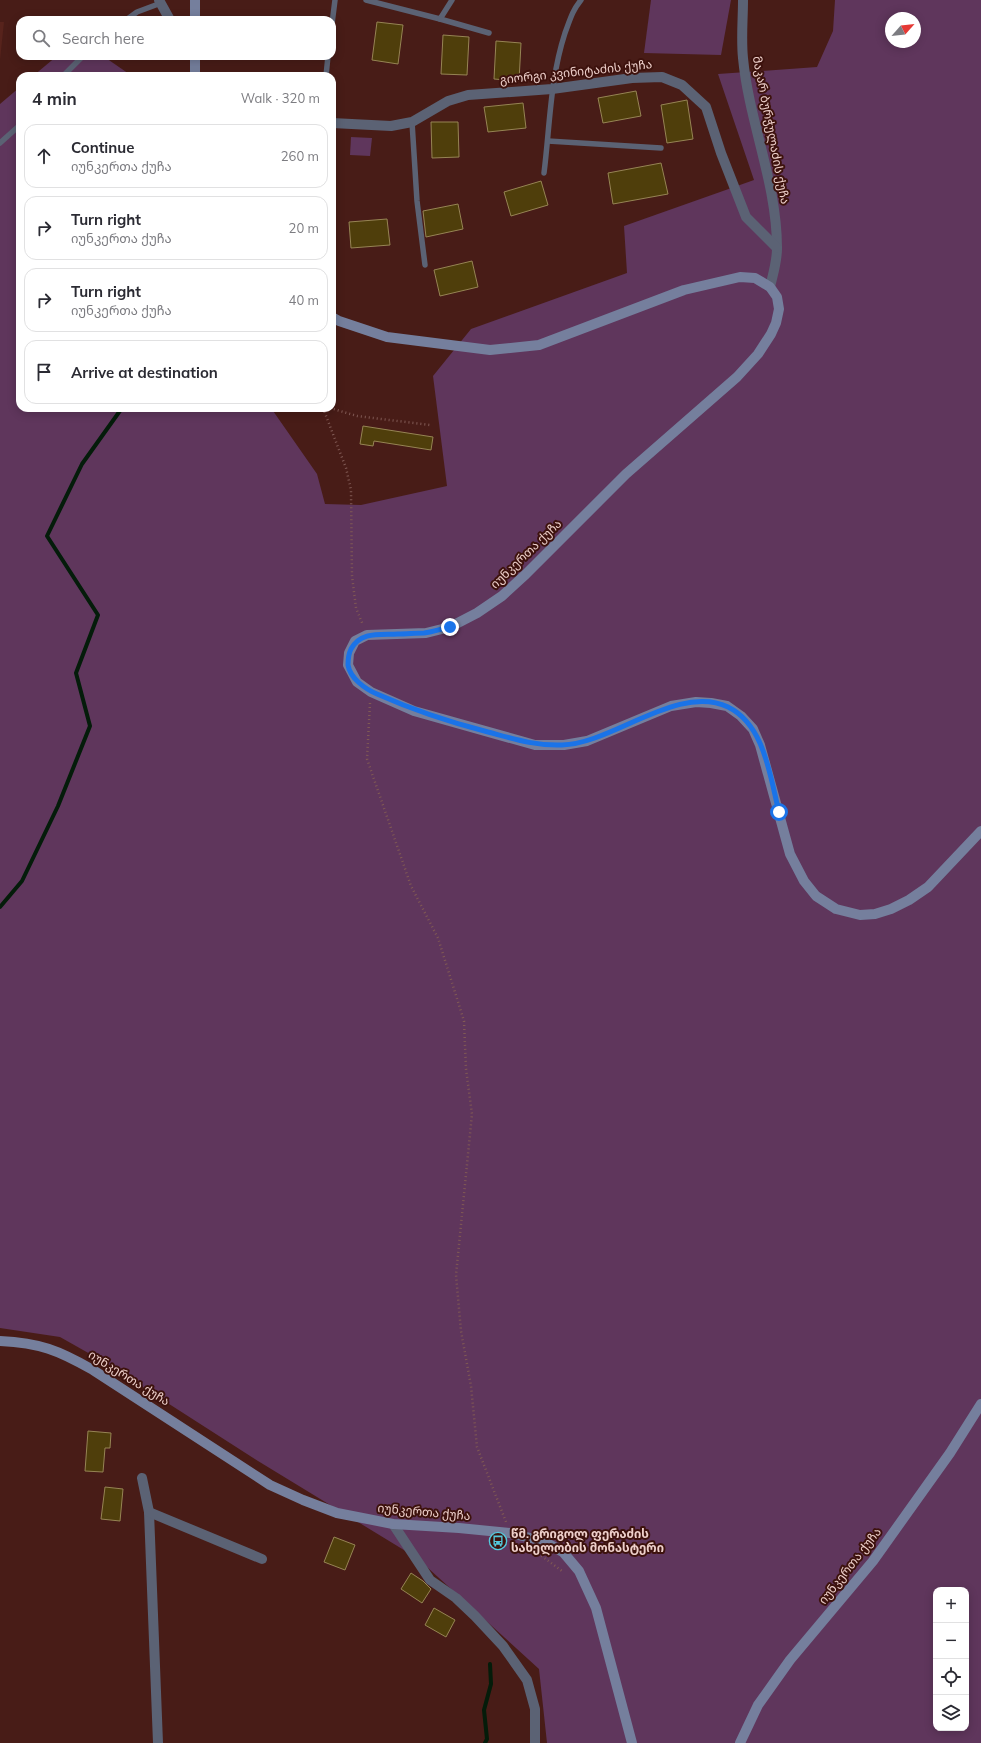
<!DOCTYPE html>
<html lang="en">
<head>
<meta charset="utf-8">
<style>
	:root { --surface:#fff; --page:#f7f7f7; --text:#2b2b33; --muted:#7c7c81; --line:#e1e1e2 }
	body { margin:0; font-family:Mulish,"Noto Sans Georgian",sans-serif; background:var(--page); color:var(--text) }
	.controls { position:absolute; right:12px; bottom:12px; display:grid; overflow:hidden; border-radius:8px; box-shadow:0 2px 10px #0003 }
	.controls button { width:36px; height:36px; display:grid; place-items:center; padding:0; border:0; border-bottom:1px solid var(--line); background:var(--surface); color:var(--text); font:20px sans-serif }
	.compass { position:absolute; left:885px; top:12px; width:36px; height:36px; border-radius:50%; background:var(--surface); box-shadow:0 2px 10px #0003; rotate:63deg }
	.stop { position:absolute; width:12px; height:12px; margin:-9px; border:3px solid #1a73e8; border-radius:50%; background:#fff }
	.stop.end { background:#1a73e8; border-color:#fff; box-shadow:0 1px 4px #0008 }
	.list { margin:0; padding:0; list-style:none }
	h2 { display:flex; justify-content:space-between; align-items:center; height:52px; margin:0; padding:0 16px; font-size:17px }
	h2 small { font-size:13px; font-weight:400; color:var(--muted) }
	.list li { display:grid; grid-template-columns:26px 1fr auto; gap:12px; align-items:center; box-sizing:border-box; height:64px; margin:0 8px 8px; padding:0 8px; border:1px solid var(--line); border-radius:12px }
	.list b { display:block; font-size:15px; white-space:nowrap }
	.list p { margin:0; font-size:13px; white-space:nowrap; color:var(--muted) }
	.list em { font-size:13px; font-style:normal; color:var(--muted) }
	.icon { flex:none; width:22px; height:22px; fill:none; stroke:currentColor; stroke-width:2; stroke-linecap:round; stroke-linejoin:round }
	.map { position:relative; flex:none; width:981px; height:1743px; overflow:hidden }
	.search { position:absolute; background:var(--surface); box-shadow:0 2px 10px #0003; left:16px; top:16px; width:320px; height:44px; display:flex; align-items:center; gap:10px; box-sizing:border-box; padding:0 14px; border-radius:12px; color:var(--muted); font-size:15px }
	.panel { position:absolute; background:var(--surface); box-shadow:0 2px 10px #0003; left:16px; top:72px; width:320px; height:340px; border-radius:12px }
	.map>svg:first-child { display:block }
	.built { fill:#57231c }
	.green { fill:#5f365c; fill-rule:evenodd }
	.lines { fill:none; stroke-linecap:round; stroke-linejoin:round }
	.stream { stroke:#041c0a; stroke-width:4 }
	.building { fill:#4f3e0b; stroke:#968454 }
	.path { stroke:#805954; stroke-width:2.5; stroke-dasharray:1 3; stroke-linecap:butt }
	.lane { stroke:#5b6274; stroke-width:5.5 }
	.street { stroke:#5b6274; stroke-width:10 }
	.secondary { stroke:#757f9d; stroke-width:10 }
	.route { stroke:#1a73e8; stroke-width:5 }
	.labels { text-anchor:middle; stroke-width:4; stroke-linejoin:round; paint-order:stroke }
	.street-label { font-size:12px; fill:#eed0cb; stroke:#3d120d }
	.poi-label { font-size:12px; font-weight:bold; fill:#eed0cb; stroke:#3d120d; text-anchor:start }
</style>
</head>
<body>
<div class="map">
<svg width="981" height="1743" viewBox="0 0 981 1743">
	<rect width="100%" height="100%" fill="#481c17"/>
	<path class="built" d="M 0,22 L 4,22 L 0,60 Z"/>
	<g class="green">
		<path d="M 651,0 L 731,0 L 721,55 L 644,53 Z"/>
		<path d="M 835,0 L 981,0 L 981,1743 L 547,1743 L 539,1669 L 417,1558 L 258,1461 L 99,1359 L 60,1337 L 0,1328 L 0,104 L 20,87 L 20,408 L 271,408 L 317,474 L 325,504 L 361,505 L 447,486 L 433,376 L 471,329 L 627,273 L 624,226 L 754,180 L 718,74 L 817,67 L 833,31 ZM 891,18 L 915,18 L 915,42 L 891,42 ZM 936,1590 L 966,1590 L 966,1728 L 936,1728 Z"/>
		<path d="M 57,56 L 103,56 L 132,76 L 33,76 Z"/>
		<path d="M 351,137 L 372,138 L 370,156 L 350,155 Z"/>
	</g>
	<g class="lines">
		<g class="stream">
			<path d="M 0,907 L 22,881 L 58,806 L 90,726 L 76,673 L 98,615 L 47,536 L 82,464 L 122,408"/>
			<path d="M 485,1743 L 487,1739 L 484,1710 L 491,1684 L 490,1664"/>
		</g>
	</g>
	<g class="building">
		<path d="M 377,22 L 403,25 L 398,64 L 372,60 Z"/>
		<path d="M 443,35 L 469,37 L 467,75 L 441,74 Z"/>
		<path d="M 496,41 L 521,43 L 519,81 L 494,79 Z"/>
		<path d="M 636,91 L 641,116 L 603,123 L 598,98 Z"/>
		<path d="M 687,100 L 693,139 L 667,143 L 661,105 Z"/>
		<path d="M 523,103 L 526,128 L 488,132 L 484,107 Z"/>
		<path d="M 431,122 L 458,122 L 459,157 L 432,158 Z"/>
		<path d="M 661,163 L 668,194 L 613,204 L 608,173 Z"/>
		<path d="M 541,181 L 548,205 L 511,216 L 504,192 Z"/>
		<path d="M 458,204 L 463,229 L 426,237 L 423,211 Z"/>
		<path d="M 387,219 L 390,245 L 351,248 L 349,222 Z"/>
		<path d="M 472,261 L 478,287 L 440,296 L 434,270 Z"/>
		<path d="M 363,426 L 433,437 L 431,450 L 374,441 L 373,446 L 360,444 Z"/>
		<path d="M 88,1431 L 111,1433 L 110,1448 L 105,1448 L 103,1472 L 85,1471 Z"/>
		<path d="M 105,1487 L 123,1489 L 120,1521 L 101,1519 Z"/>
		<path d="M 334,1537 L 355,1545 L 345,1570 L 324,1562 Z"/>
		<path d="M 411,1573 L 423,1581 L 431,1589 L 422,1603 L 401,1589 Z"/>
		<path d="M 434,1608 L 455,1620 L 446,1637 L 425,1625 Z"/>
	</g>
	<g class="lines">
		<g class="path">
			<path d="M 323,408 L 346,468 L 351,490 L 352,576 L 356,608 L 363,625"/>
			<path d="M 330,408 L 357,416 L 430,425"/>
			<path d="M 370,703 L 367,759 L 411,886 L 438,938 L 464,1021 L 466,1069 L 472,1114 L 456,1275 L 461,1331 L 471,1386 L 477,1447 L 506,1522"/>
			<path d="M 535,1551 L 562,1571"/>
		</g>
		<g class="lane">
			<path d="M 366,0 L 440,19 L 452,0"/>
			<path d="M 440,19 L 489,33"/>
			<path d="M 126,20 L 137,12 L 161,3"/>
			<path d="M 332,24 L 335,0"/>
			<path d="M 63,76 L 83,56"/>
			<path d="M 326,76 L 328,56"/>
			<path d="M 412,122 L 417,201 L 425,265"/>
			<path d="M 548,141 L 661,148"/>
			<path d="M 0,143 L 20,125"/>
			<path d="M 544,173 C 550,125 550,79 565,33 C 570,20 572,11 581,0"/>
		</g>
		<g class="street">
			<path d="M 159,0 L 170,20"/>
			<path d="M 743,0 C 743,19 741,39 743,58 C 749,122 777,183 777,248 C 777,262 773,274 770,287"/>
			<path d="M 332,123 L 391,126 L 412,122 L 448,101 L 468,95 L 552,89 L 632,78 L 662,77 L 682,85 L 706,107 L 721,153 L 746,217 L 777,248"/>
			<path d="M 142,1478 L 149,1512 L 158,1743"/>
			<path d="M 149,1512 L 262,1559"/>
			<path d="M 393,1524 L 430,1580 L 456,1598 L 475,1616 L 503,1646 L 527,1680 L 535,1709 L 535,1743"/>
		</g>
		<g class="secondary">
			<path d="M 195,20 L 195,0"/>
			<path d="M 195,56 L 195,76"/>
			<path d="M 332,317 L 339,321 L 387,337 L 490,350 L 539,345 L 684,290 L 740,277 L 755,278 L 770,287 L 777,297 L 779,309 L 776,323 L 771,334 L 758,354 L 737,377 L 626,474 L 526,574 L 502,596 L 477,613 L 450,627 L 426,633 L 367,635 L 355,641 L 349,653 L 348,665 L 357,682 L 371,692 L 414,711 L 535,745 L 564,745 L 587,741 L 671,706 L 696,702 L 711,703 L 727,706 L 741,716 L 753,729 L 760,745 L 790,854 L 804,881 L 816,896 L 836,909 L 860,915 L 875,914 L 891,909 L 909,900 L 928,887 L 981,831"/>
			<path d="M 0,1341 C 40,1343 58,1350 93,1370 L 270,1485 L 303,1500 L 337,1513 L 393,1524 L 459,1528 L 510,1533 L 543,1541 L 563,1552 L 579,1571 L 596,1608 L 632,1743"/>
			<path d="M 740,1743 L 758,1705 L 790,1660 L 873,1561 L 950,1453 L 981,1404"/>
		</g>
	</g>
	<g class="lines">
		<path class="route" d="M 450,627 C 441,629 433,632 424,633 C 415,633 407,634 398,634 C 380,635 361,631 351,649 C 349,653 348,660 348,665 C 350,678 365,689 377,694 C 413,710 449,722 488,732 C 514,739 535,746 562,745 C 612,744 678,683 728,707 C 765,725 770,777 779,812"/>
	</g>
	<defs>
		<symbol id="bus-ring" viewBox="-11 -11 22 22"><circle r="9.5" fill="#3d120d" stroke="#54cadd" stroke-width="1.5"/><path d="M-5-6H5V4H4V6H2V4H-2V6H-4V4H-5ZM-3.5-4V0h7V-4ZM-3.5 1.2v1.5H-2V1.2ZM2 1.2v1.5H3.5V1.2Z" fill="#54cadd"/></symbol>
	</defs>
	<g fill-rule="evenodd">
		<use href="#bus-ring" x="488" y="1531" width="20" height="20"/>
	</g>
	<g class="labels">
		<g class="street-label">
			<text transform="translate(576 72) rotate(-6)" y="4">გიორგი კვინიტაძის ქუჩა</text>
			<text transform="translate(771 130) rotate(79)" y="4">მაკარ ბურჭულაძის ქუჩა</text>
			<text transform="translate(526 554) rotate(-44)" y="4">იუნკერთა ქუჩა</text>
			<text transform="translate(129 1378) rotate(32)" y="4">იუნკერთა ქუჩა</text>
			<text transform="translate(424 1512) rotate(5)" y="4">იუნკერთა ქუჩა</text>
			<text transform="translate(850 1566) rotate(-52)" y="4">იუნკერთა ქუჩა</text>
		</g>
		<g class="poi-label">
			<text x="511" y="1538">წმ. გრიგოლ ფერაძის<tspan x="511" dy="14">სახელობის მონასტერი</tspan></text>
		</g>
	</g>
</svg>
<div class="controls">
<button>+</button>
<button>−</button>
<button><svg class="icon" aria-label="locate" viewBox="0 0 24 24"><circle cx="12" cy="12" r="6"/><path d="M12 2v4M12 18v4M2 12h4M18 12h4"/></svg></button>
<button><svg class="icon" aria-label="layers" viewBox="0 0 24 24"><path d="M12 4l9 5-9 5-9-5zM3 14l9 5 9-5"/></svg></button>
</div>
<svg class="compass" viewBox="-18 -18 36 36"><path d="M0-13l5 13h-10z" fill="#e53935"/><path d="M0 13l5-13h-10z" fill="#7c7c81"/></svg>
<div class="stop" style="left:779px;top:812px"></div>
<div class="stop end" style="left:450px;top:627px"></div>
<div class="search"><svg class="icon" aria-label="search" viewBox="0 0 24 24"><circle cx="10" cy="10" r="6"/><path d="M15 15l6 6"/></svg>Search here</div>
<section class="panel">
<h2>4 min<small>Walk · 320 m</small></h2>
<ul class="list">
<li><svg class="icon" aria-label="ahead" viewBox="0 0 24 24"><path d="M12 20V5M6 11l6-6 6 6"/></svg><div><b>Continue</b><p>იუნკერთა ქუჩა</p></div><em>260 m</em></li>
<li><svg class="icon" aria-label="right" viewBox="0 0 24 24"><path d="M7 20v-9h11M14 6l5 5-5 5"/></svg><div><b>Turn right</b><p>იუნკერთა ქუჩა</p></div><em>20 m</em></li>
<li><svg class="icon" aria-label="right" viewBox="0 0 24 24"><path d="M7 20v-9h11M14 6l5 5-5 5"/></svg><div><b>Turn right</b><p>იუნკერთა ქუჩა</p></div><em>40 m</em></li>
<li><svg class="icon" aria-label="arrive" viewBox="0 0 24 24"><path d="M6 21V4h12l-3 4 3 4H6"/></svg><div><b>Arrive at destination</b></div></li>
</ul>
</section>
</div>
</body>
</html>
